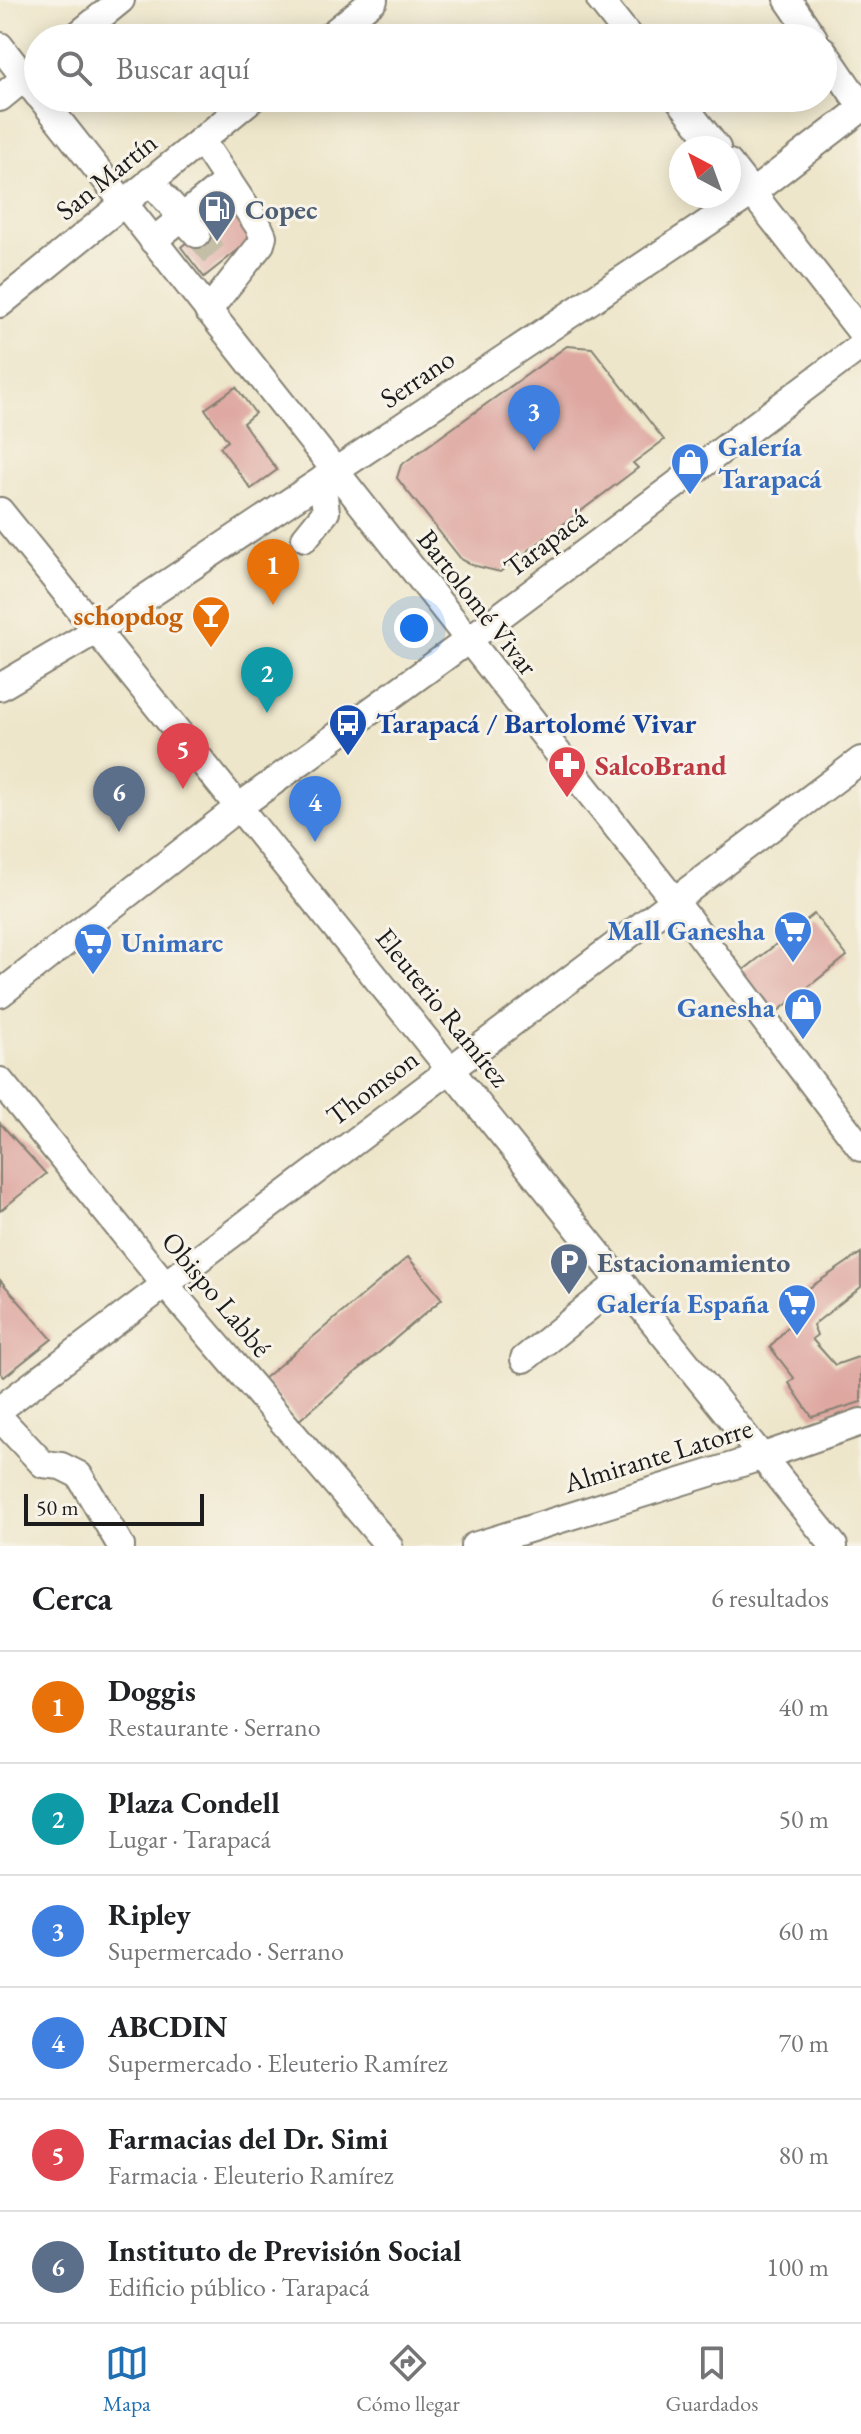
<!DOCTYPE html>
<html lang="es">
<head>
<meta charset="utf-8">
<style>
	:root { --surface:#fff; --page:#f6f6f6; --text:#202124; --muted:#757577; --line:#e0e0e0; --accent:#1f6fb2 }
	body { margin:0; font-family:"EB Garamond",serif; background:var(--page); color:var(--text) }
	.compass { position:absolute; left:669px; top:136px; width:72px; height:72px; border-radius:50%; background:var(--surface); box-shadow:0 4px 20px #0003; rotate:319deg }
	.scale { position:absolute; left:24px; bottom:20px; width:180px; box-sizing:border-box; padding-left:8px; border:4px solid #1c1c1c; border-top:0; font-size:22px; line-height:28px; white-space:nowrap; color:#1c1c1c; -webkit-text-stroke:6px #f7f3e8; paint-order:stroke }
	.you { position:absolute; left:414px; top:628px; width:28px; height:28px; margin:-20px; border:6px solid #fff; border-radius:50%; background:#1a73e8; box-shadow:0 0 0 12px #1a73e833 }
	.badge { display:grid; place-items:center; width:52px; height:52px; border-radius:50%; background:var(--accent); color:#fff; font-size:26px; font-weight:700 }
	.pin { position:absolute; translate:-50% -66px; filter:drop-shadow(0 2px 4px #0008) }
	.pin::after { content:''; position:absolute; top:42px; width:28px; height:24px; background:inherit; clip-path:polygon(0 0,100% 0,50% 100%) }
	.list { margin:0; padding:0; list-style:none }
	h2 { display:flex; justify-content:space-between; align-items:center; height:104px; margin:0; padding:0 32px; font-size:34px }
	h2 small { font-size:26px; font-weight:400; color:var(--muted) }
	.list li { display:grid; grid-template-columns:52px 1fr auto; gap:24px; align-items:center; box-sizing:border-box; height:112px; padding:0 32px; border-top:2px solid var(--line) }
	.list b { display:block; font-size:30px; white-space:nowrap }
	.list p { margin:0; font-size:26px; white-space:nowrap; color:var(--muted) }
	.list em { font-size:26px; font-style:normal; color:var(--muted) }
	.icon { flex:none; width:44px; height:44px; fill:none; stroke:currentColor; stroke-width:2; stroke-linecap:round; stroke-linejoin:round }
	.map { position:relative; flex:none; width:861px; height:1546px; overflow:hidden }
	.search { position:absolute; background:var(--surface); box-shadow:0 4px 20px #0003; left:24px; right:24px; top:24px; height:88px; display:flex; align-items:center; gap:20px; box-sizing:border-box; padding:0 28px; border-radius:44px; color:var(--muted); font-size:30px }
	.sheet { height:776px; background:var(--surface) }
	nav { display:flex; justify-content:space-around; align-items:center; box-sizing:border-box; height:112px; border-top:2px solid var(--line); background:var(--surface); font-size:22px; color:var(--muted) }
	nav a { display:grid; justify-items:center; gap:4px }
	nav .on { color:var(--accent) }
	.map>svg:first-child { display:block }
	.building { fill:#dea7a0 }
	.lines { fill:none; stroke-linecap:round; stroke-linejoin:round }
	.minor-tunnel { stroke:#c4bea7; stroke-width:26; stroke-dasharray:26 13; stroke-linecap:butt }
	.minor-casing { stroke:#858173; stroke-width:30 }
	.minor { stroke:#fff; stroke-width:26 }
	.labels { text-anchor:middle; stroke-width:6; stroke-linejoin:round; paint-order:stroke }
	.street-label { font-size:28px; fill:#1c1c1c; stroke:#f7f3e8 }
	.service-label { font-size:28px; font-weight:bold; fill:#4e5e75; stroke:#f7f3e8; text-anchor:start }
	.shop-label { font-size:28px; font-weight:bold; fill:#366cbe; stroke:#f7f3e8; text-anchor:end }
	.food-label { font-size:28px; font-weight:bold; fill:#c56008; stroke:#f7f3e8; text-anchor:end }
	.transit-label { font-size:28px; font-weight:bold; fill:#164399; stroke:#f7f3e8; text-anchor:start }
	.health-label { font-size:28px; font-weight:bold; fill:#be3a42; stroke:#f7f3e8; text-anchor:start }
</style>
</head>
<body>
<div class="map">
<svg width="861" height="1546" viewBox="0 0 861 1546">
	<rect width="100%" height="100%" fill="#f7f3e8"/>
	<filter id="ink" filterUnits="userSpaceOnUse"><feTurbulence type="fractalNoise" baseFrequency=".0125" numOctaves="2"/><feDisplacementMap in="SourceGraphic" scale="16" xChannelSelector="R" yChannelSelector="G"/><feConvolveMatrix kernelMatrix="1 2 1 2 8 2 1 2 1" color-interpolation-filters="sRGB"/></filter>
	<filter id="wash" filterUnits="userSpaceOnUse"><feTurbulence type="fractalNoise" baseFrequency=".006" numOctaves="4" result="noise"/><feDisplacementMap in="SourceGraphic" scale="32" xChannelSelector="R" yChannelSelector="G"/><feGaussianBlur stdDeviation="1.8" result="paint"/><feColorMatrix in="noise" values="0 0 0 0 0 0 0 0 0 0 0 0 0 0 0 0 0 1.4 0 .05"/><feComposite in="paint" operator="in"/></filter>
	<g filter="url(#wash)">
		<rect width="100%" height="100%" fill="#eee6ca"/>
		<g id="blocks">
			<g class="building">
				<path d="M 229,208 L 253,238 L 204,277 L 181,247 Z"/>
				<path d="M 567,346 L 592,348 L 664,440 L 633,463 L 638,468 L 500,572 L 472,565 L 461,559 L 397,478 L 401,465 Z"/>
				<path d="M 236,387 L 255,413 L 243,423 L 277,470 L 251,489 L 220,447 L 228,441 L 205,409 Z"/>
				<path d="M 814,914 L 847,956 L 773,1015 L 740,973 Z"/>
				<path d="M 0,1123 L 46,1174 L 0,1211 Z"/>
				<path d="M 861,1253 L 861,1287 L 813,1325 L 817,1335 L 812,1339 L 835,1365 L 861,1356 L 861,1402 L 812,1417 L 789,1383 L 794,1378 L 770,1347 L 791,1323 L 781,1307 Z"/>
				<path d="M 408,1257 L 442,1299 L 298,1421 L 263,1379 Z"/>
				<path d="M 0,1280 L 52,1339 L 4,1377 L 0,1372 Z"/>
			</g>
		</g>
	</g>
	<g filter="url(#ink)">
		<use href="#blocks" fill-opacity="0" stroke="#858173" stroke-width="2"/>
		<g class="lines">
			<path class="minor-tunnel" d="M 197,234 L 222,263"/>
			<defs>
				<g id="minor">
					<path d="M 600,0 L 630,38"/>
					<path d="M 788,0 L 814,38"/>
					<path d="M 74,38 L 121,0"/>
					<path d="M 327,38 L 374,0"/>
					<path d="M 0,46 L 38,95"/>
					<path d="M 823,50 L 861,106"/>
					<path d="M 0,98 L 38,67"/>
					<path d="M 41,98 L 674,900 L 861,1148"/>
					<path d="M 678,98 L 717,148"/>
					<path d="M 201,140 L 259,227 L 263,236 L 261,244 L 208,311"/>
					<path d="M 729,163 L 861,332"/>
					<path d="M 150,181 L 197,234"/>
					<path d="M 153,241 L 228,180"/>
					<path d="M 0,304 L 253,98"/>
					<path d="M 0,511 L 834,1546"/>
					<path d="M 305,538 L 326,512 L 322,480"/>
					<path d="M 0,687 L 97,630 L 752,193 L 861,109"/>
					<path d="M 0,994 L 240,806 L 467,641 L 861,346"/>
					<path d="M 0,1081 L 164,1283 L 389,1546"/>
					<path d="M 524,1359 L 621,1281"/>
					<path d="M 0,1409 L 861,760"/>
					<path d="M 0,1418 L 43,1464 L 61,1466 L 79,1475 L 121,1546"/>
					<path d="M 474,1546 L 761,1457 L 861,1422"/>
				</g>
			</defs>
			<use href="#minor" class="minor-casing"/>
			<use href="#minor" class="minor"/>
		</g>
	</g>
	<defs>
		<symbol id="fuel-pin" viewBox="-11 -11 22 30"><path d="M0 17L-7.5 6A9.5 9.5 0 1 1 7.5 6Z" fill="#5c6f8a" stroke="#f7f3e8"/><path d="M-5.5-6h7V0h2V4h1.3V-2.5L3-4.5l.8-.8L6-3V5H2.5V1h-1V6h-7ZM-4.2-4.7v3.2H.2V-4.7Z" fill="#fff"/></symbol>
		<symbol id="shop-pin" viewBox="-11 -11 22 30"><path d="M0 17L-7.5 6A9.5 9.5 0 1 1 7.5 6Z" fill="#3f7fe0" stroke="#f7f3e8"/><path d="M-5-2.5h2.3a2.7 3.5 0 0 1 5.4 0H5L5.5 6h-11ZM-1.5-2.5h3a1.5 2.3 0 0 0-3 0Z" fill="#fff"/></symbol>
		<symbol id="bar-pin" viewBox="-11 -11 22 30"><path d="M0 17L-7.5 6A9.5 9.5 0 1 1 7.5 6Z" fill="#e8710a" stroke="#f7f3e8"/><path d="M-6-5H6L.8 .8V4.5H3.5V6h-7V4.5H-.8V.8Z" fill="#fff"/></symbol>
		<symbol id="bus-pin" viewBox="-11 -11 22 30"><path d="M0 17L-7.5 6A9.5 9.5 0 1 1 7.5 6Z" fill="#1a4fb4" stroke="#f7f3e8"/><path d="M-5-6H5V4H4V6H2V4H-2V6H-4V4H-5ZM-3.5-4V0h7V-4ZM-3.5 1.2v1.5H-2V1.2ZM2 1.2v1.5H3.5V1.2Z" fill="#fff"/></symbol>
		<symbol id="pharmacy-pin" viewBox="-11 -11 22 30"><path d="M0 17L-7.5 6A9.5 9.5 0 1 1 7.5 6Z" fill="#e0444e" stroke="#f7f3e8"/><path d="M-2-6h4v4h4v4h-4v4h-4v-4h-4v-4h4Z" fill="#fff"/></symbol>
		<symbol id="supermarket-pin" viewBox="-11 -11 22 30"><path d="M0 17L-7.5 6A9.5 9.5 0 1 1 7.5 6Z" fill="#3f7fe0" stroke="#f7f3e8"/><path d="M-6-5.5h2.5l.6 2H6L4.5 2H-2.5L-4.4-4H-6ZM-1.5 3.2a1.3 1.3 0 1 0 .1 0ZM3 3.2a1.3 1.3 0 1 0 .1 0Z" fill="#fff"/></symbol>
		<symbol id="parking-pin" viewBox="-11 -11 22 30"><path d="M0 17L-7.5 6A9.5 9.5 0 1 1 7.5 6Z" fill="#5c6f8a" stroke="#f7f3e8"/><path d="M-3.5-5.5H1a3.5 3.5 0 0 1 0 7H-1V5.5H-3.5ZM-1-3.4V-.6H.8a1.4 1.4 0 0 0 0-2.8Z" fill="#fff"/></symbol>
	</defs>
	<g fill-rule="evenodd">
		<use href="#fuel-pin" x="195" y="187" width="44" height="60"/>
		<use href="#shop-pin" x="668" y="440" width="44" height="60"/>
		<use href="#bar-pin" x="189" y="593" width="44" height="60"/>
		<use href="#bus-pin" x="326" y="701" width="44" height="60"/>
		<use href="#pharmacy-pin" x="545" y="743" width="44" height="60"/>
		<use href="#supermarket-pin" x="771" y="908" width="44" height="60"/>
		<use href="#supermarket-pin" x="71" y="920" width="44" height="60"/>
		<use href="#shop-pin" x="781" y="985" width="44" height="60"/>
		<use href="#parking-pin" x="547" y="1240" width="44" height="60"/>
		<use href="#supermarket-pin" x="775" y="1281" width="44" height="60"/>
	</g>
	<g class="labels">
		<g class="street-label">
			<text transform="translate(106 176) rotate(-39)" y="10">San Martín</text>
			<text transform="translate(417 378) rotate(-34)" y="10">Serrano</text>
			<text transform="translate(545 542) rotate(-37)" y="10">Tarapacá</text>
			<text transform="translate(478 602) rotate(52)" y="10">Bartolomé Vivar</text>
			<text transform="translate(443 1007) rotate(51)" y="10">Eleuterio Ramírez</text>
			<text transform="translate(372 1087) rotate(-37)" y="10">Thomson</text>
			<text transform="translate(217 1294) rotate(50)" y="10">Obispo Labbé</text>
			<text transform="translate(658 1455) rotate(-17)" y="10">Almirante Latorre</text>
		</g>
		<g class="service-label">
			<text x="245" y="219">Copec</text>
			<text x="597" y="1272">Estacionamiento</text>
		</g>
		<g class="shop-label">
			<text x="718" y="456" text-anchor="start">Galería<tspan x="718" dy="32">Tarapacá</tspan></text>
			<text x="765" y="940">Mall Ganesha</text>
			<text x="121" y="952" text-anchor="start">Unimarc</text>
			<text x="775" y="1017">Ganesha</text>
			<text x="769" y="1313">Galería España</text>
		</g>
		<g class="food-label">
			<text x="183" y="625">schopdog</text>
		</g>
		<g class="transit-label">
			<text x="376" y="733">Tarapacá / Bartolomé Vivar</text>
		</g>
		<g class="health-label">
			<text x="595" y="775">SalcoBrand</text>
		</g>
	</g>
</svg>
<svg class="compass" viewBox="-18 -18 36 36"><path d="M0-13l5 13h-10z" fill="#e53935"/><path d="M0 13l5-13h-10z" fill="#757577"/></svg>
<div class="scale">50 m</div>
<div class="you"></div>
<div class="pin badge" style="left:273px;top:605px;background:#e8710a">1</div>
<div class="pin badge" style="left:267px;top:713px;background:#0f9aa8">2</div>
<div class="pin badge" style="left:534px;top:451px;background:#3f7fe0">3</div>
<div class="pin badge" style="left:315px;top:842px;background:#3f7fe0">4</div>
<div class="pin badge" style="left:183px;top:789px;background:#e0444e">5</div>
<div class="pin badge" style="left:119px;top:832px;background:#5c6f8a">6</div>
<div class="search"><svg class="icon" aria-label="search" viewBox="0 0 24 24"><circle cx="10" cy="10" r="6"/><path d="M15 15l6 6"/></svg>Buscar aquí</div>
</div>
<section class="sheet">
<h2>Cerca<small>6 resultados</small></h2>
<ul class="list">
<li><span class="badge" style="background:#e8710a">1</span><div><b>Doggis</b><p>Restaurante · Serrano</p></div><em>40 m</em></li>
<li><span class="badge" style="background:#0f9aa8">2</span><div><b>Plaza Condell</b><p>Lugar · Tarapacá</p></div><em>50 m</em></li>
<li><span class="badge" style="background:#3f7fe0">3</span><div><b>Ripley</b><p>Supermercado · Serrano</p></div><em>60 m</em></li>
<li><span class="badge" style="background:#3f7fe0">4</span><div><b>ABCDIN</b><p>Supermercado · Eleuterio Ramírez</p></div><em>70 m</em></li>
<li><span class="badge" style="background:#e0444e">5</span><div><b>Farmacias del Dr. Simi</b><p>Farmacia · Eleuterio Ramírez</p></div><em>80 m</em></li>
<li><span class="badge" style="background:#5c6f8a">6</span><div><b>Instituto de Previsión Social</b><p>Edificio público · Tarapacá</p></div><em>100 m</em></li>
</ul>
</section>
<nav>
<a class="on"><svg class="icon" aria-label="map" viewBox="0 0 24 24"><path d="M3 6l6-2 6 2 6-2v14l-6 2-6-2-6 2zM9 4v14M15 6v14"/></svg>Mapa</a>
<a><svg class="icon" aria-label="directions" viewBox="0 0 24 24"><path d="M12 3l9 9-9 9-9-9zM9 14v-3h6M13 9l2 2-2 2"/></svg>Cómo llegar</a>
<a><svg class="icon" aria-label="saved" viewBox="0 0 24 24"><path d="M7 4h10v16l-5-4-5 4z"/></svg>Guardados</a>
</nav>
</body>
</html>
